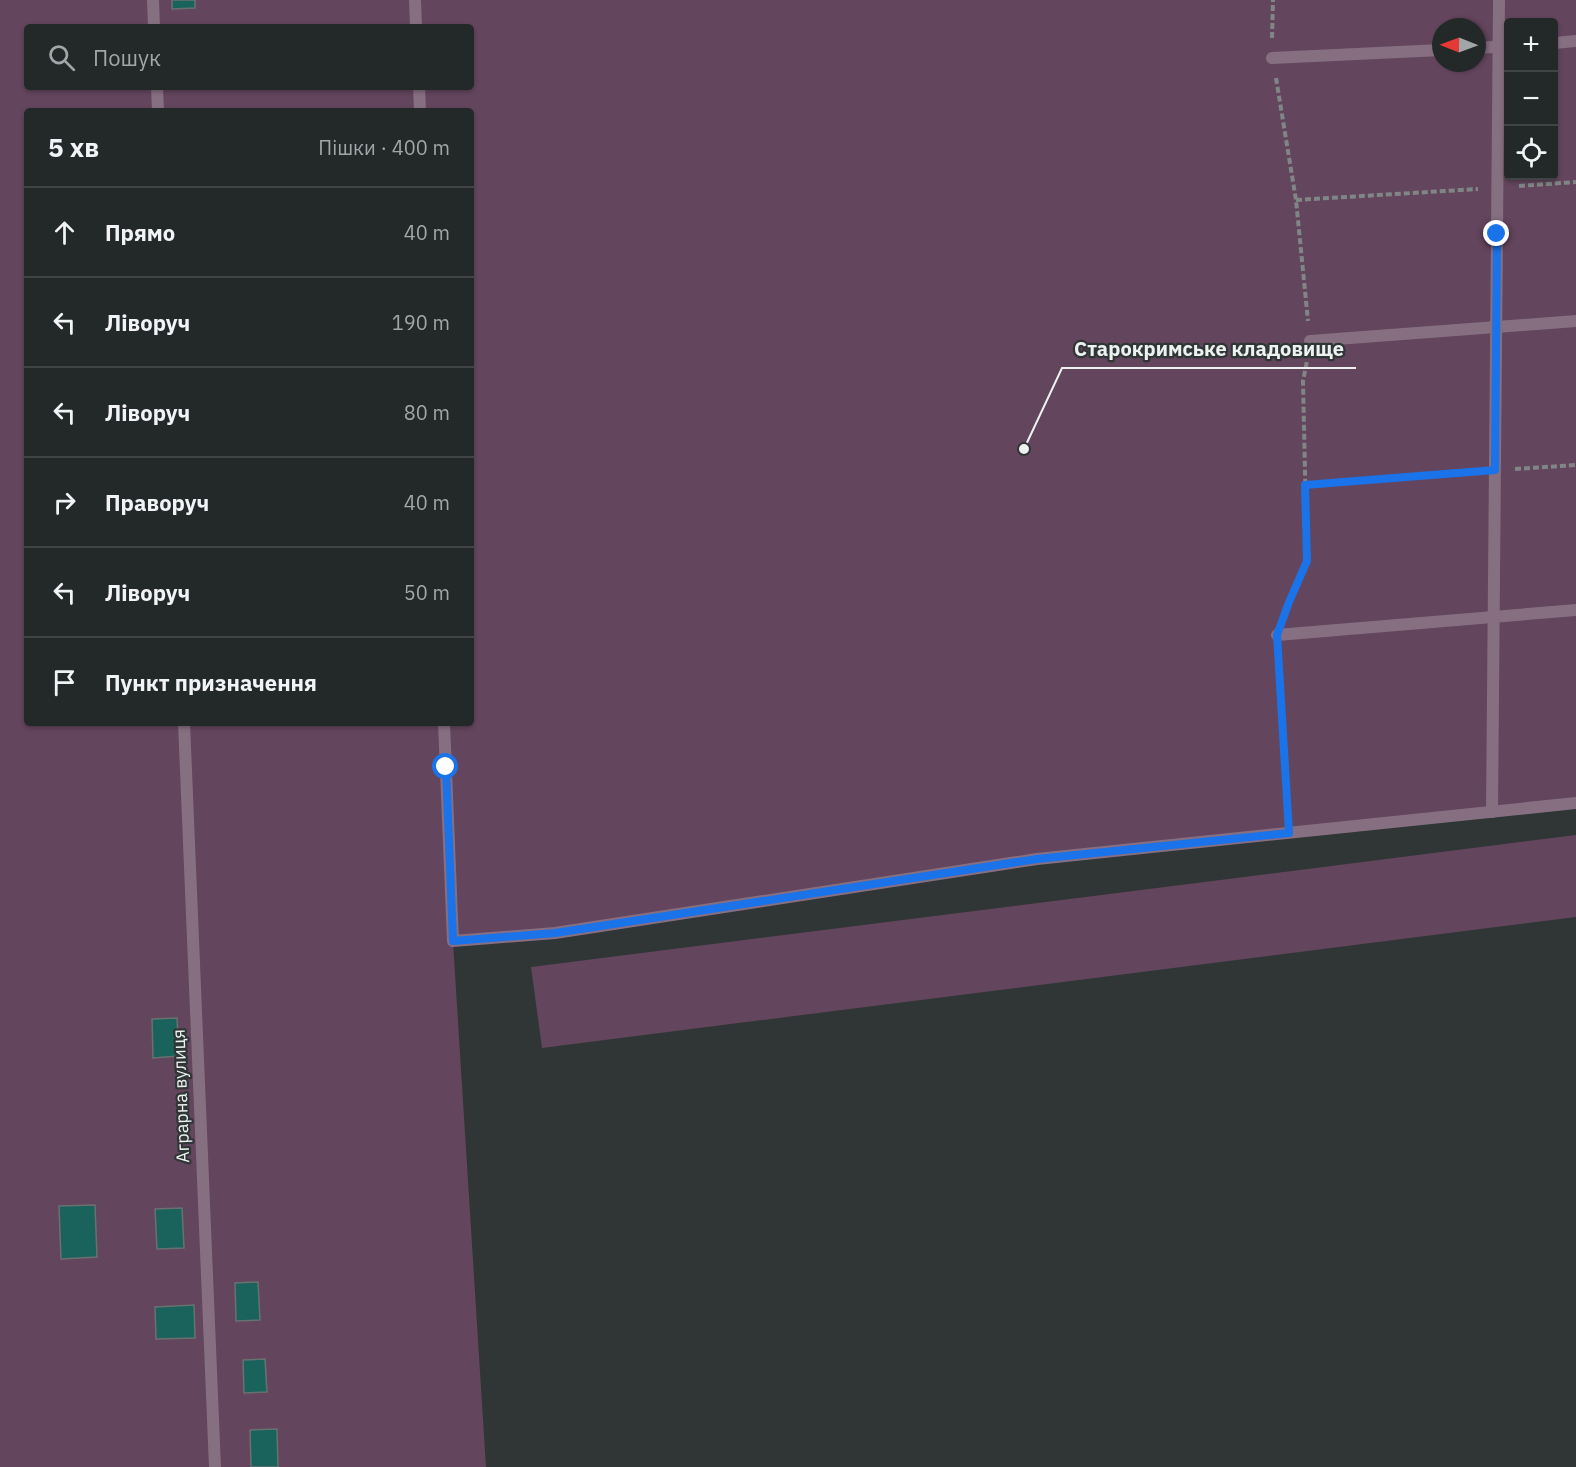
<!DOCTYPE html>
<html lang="uk">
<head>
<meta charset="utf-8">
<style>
	:root { --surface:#232828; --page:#2f3434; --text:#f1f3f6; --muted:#a3a6a8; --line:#404445 }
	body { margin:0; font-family:"IBM Plex Sans",sans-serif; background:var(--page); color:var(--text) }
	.controls { position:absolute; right:18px; top:18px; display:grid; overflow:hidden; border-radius:6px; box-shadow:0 2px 4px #0004 }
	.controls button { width:54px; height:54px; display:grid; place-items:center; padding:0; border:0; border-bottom:2px solid var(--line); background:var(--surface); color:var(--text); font:30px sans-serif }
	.compass { position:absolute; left:1432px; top:18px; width:54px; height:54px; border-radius:50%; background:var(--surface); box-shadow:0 2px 4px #0004; rotate:271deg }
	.stop { position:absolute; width:18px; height:18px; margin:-14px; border:4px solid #1a73e8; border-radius:50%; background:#fff }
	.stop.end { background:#1a73e8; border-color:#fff; box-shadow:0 2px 6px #0008 }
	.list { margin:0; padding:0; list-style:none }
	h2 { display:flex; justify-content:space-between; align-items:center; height:78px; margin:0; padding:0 24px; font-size:26px }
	h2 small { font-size:20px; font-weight:400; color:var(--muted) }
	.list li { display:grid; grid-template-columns:39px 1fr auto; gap:18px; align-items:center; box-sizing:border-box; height:90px; padding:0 24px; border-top:2px solid var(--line) }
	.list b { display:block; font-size:22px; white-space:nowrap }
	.list em { font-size:20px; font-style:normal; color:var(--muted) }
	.icon { flex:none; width:33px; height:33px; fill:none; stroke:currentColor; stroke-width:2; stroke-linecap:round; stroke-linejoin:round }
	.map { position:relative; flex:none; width:1576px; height:1467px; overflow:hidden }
	.search { position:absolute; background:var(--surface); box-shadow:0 2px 4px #0004; left:24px; top:24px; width:450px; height:66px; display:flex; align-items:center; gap:15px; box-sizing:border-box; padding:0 21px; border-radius:6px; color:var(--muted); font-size:22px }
	.panel { position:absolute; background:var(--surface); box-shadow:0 2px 4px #0004; left:24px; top:108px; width:450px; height:618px; border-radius:6px }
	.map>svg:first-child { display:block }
	.green { fill:#63455d; fill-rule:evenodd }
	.building { fill:#1a635c; stroke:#697170; stroke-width:1.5 }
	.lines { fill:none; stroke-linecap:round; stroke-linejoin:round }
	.path { stroke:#808685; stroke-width:4; stroke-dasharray:6 3; stroke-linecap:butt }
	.service { stroke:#866f81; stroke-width:12 }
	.route { stroke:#1a73e8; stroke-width:8 }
	.labels { text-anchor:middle; stroke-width:4.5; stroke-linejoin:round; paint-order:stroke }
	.street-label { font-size:18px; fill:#edf2f1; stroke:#2f3635 }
	.leader { fill:none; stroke:#edf2f1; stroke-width:2 }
	.callout-dot { fill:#edf2f1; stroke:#2f3635; stroke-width:2 }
	.callout-label { font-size:20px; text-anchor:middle; font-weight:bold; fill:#edf2f1; stroke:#2f3635; stroke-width:4.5; stroke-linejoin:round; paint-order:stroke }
</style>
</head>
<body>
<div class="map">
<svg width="1576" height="1467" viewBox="0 0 1576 1467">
	<rect width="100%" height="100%" fill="#2f3635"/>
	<g class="green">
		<path d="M 0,0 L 1576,0 L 1576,803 L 1037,859 L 453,942 L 486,1467 L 0,1467 ZM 1508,22 L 1554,22 L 1554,176 L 1508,176 ZM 27,27 L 471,27 L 471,87 L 27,87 ZM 1441,27 L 1477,27 L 1477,63 L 1441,63 ZM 27,111 L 471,111 L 471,723 L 27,723 Z"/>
		<path d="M 1576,835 L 1576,917 L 542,1048 L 531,967 Z"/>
	</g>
	<g class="building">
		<path d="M 172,0 L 195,0 L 195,8 L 172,9 Z"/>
		<path d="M 177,1018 L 179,1056 L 153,1058 L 152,1019 Z"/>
		<path d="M 95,1205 L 97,1257 L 61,1259 L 59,1206 Z"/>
		<path d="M 182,1208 L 184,1248 L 157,1249 L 155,1209 Z"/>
		<path d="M 258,1282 L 260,1320 L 236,1321 L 235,1283 Z"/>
		<path d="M 194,1305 L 195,1338 L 156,1339 L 155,1307 Z"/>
		<path d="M 265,1359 L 267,1392 L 244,1393 L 243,1360 Z"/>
		<path d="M 277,1429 L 278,1467 L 251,1467 L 250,1430 Z"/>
	</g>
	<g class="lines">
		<g class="path">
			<path d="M 1272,38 L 1273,0"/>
			<path d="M 1276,78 L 1296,200 L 1308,321"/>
			<path d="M 1519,186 L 1576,182"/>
			<path d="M 1296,200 L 1478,189"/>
			<path d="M 1515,469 L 1576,465"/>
			<path d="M 1304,485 L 1474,472"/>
			<path d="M 1284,615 L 1307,561 L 1303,381 L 1307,361"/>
			<path d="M 1279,655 L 1287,812"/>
		</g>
		<g class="service">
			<path d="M 153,0 L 154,27"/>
			<path d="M 415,0 L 416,27"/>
			<path d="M 1554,43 L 1576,41"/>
			<path d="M 1477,48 L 1508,46"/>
			<path d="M 1272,58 L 1441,50"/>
			<path d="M 157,87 L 158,111"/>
			<path d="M 419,87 L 420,111"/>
			<path d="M 1310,341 L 1576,321"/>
			<path d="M 1277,635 L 1576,610"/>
			<path d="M 184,723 L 215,1467"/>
			<path d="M 444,723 L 453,941 L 555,933 L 1037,859 L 1576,803"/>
			<path d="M 1492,812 L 1499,0"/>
		</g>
	</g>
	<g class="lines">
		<path class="route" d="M 446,767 L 453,941 L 555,933 L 1037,859 L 1289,833 L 1277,635 L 1289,602 L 1307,561 L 1305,485 L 1495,470 L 1497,234"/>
	</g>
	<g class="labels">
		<g class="street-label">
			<text transform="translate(181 1096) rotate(-92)" y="6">Аграрна вулиця</text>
		</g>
	</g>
	<path class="leader" d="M1024 449L1062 368H1356"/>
	<circle class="callout-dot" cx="1024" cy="449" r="6"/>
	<g class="callout-label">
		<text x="1209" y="356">Старокримське кладовище</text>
	</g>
</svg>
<div class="controls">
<button>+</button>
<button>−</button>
<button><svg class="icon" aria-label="locate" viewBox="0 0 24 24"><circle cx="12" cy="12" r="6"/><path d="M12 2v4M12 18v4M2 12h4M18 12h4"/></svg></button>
</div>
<svg class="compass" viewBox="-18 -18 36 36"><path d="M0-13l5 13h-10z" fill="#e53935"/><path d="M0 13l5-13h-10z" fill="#a3a6a8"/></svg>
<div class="stop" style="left:446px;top:767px"></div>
<div class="stop end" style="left:1497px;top:234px"></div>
<div class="search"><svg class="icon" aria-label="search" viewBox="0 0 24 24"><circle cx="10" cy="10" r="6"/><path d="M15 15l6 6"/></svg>Пошук</div>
<section class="panel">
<h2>5 хв<small>Пішки · 400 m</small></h2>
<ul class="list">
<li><svg class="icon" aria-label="ahead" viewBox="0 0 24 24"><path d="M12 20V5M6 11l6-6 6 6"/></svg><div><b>Прямо</b></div><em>40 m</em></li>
<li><svg class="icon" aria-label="left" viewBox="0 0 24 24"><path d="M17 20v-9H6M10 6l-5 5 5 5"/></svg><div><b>Ліворуч</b></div><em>190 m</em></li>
<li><svg class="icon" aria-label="left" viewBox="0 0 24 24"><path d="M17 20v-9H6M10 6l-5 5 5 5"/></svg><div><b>Ліворуч</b></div><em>80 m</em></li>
<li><svg class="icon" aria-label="right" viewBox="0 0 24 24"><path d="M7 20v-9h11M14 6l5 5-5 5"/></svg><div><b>Праворуч</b></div><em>40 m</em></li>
<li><svg class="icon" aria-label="left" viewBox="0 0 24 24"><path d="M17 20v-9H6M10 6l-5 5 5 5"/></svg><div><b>Ліворуч</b></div><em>50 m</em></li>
<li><svg class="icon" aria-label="arrive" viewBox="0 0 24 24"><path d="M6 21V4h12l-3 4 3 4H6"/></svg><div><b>Пункт призначення</b></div></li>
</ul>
</section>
</div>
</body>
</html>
